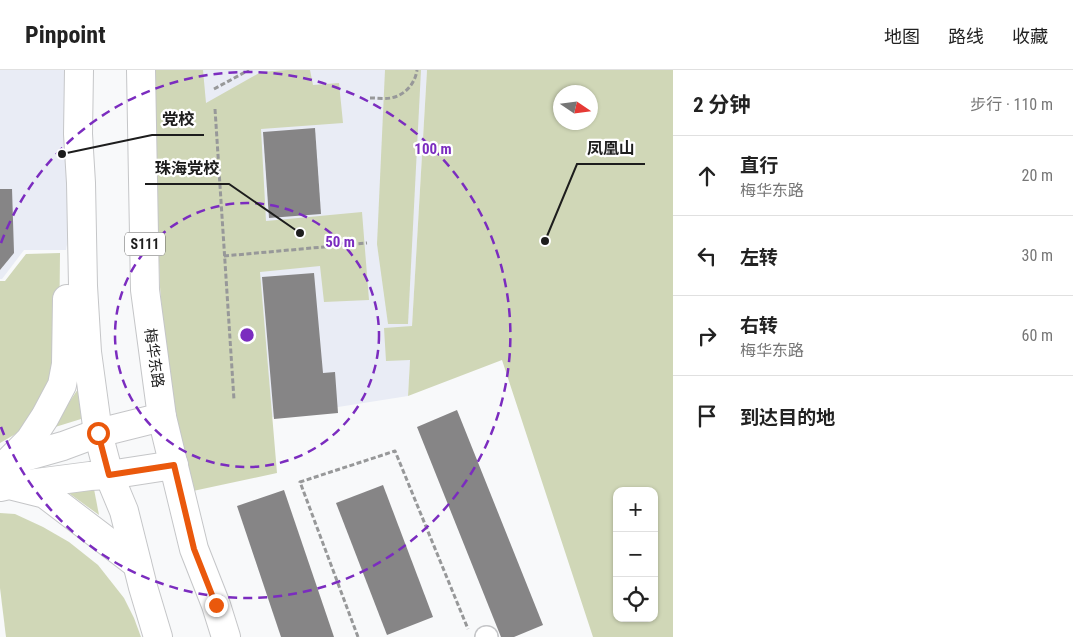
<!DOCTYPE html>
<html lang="zh">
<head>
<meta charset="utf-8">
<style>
	:root { --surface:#fff; --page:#f6f6f6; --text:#222; --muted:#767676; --line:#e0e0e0 }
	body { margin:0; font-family:"Roboto Condensed","Noto Sans SC",sans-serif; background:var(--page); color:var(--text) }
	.controls { position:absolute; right:15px; bottom:15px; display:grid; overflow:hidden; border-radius:10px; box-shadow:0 1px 4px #0004 }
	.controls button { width:45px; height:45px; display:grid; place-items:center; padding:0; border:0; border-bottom:1px solid var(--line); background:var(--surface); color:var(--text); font:25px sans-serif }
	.compass { position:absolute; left:553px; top:15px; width:45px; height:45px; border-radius:50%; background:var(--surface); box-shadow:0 1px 4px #0004; rotate:103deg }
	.stop { position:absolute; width:15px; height:15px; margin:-11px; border:4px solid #ea580c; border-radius:50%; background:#fff }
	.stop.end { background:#ea580c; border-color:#fff; box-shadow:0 1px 5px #0008 }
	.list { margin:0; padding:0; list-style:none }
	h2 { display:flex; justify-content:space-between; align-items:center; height:65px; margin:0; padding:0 20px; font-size:21px }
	h2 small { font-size:16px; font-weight:400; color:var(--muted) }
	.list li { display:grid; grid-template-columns:32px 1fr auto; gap:15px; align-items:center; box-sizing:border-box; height:80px; padding:0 20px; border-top:1px solid var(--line) }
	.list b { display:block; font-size:19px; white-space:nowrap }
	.list p { margin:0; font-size:16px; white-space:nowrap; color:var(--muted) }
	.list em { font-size:16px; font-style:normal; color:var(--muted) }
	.icon { flex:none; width:28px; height:28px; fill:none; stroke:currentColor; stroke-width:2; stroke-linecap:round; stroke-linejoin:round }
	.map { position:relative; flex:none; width:673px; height:567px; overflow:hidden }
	header { display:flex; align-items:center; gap:30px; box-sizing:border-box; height:70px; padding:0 25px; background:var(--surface); border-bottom:1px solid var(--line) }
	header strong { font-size:24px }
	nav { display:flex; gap:28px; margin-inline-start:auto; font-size:18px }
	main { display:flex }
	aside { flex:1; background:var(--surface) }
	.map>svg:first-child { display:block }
	.built { fill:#e9ecf5 }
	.green { fill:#d0d7b7; fill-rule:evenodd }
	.building { fill:#868586 }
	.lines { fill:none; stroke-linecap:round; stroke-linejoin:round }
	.minor-casing { stroke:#c5c6c8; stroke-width:24 }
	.major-casing { stroke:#c5c6c8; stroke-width:30 }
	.path { stroke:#979899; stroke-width:3; stroke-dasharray:5 2.5; stroke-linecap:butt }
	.minor { stroke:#fff; stroke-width:21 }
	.major { stroke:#fff; stroke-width:28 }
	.route { stroke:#ea580c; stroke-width:6 }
	.ring { fill:none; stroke:#7b2cbf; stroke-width:2.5; stroke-dasharray:9 6 }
	.labels { text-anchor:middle; stroke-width:4.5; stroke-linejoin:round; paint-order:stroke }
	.shield { fill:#fff; stroke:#616161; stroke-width:1 }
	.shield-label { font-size:14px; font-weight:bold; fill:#1d1d1d }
	.street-label { font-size:15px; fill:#1d1d1d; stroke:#fff }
	.centre { fill:#7b2cbf; stroke:#fff; stroke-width:2.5 }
	.ring-label { font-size:15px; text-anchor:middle; font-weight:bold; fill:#7b2cbf; stroke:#fff; stroke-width:4.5; stroke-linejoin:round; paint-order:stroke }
	.leader { fill:none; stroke:#1d1d1d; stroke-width:2 }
	.callout-dot { fill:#1d1d1d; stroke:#fff; stroke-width:2 }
	.callout-label { font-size:16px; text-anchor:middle; font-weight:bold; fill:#1d1d1d; stroke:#fff; stroke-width:4.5; stroke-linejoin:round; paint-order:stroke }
</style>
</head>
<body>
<header>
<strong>Pinpoint</strong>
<nav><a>地图</a><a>路线</a><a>收藏</a></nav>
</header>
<main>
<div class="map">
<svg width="673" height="567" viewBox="0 0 673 567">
	<rect width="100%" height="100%" fill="#f8f9fa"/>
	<g class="built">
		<path d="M 0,0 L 75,0 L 78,113 L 66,180 L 24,180 L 2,209 L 0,209 Z"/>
		<path d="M 174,0 L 427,0 L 408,326 L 192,360 Z"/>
	</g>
	<g class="green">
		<path d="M 152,0 L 203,0 L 206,33 L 261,2 L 287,0 L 310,0 L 313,15 L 339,13 L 343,53 L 261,59 L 266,151 L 362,142 L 369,230 L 324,232 L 320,196 L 260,202 L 277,403 L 193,421 L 170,345 L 160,217 Z"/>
		<path d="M 385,0 L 421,0 L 408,254 L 388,254 L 377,174 Z"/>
		<path d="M 427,0 L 673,0 L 673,567 L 593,567 L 502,290 L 408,326 L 410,290 L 386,291 L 384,258 L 412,256 ZM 560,22 L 590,22 L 590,52 L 560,52 ZM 617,421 L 654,421 L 654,548 L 617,548 Z"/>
		<path d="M 60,183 L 59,279 L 48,317 L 19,362 L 0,373 L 0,211 L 5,211 L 26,184 Z"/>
		<path d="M 80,316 L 81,349 L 52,358 Z"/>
		<path d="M 93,414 L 99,445 L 59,416 Z"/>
		<path d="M 0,443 L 15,444 L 43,457 L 69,472 L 98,495 L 124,528 L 134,548 L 141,567 L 6,567 L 0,518 Z"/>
	</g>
	<g class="building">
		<path d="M 315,58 L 321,144 L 269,148 L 263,62 Z"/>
		<path d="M 0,119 L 12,119 L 14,183 L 0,200 Z"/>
		<path d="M 314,203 L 323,303 L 335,302 L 338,343 L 274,349 L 262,207 Z"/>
		<path d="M 457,340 L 543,555 L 514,567 L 501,567 L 417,357 Z"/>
		<path d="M 383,415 L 433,547 L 387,565 L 336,433 Z"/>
		<path d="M 284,420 L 334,567 L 281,567 L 237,436 Z"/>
	</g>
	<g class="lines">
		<defs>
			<path id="minor" d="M 486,567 L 487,567"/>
			<g id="major">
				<path d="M 79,0 L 78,64 L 81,113 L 83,216 L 87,282 L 98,363 L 109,405 L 124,441 L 143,517 L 158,567"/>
				<path d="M 141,0 L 145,220 L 162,347 L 194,479 L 216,535 L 226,567"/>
				<path d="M 10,391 L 63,376 L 98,363 L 162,347"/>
				<path d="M 8,392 L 30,370 L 45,347 L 62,315 L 66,294 L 67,229"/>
				<path d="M 21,415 L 90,406 L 109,405 L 174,395"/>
				<path d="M 0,417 L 9,415 L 45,424 L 137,494"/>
			</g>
		</defs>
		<use href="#minor" class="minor-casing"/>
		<use href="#major" class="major-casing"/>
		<g class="path">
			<path d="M 214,19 L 249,0"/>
			<path d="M 370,28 C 377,28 385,29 391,28 C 405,25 415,14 417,0"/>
			<path d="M 215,39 L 234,330"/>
			<path d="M 224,186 L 367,173"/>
			<path d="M 358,567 L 300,412 L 395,381 L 468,559"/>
		</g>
		<use href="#minor" class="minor"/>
		<use href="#major" class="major"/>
	</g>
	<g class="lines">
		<path class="route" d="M 98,363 L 109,405 L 174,395 L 194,479 L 216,535"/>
	</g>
	<g class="ring">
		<circle cx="247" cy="265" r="132"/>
		<path d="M1 173A263 263 0 1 1 1 357"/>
	</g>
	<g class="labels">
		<rect class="shield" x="125" y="162.5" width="40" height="23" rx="4"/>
		<g class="shield-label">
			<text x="145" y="179">S111</text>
		</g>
		<g class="street-label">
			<text transform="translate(154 288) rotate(82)" y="5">梅华东路</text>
		</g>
	</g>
	<circle cx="247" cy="265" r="8" class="centre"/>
	<g class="ring-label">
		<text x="433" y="84">100 m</text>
		<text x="340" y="177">50 m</text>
	</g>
	<path class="leader" d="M62 84L152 65H204M545 171L577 94H645M300 163L229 114H145"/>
	<g class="callout-dot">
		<circle cx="62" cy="84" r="5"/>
		<circle cx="545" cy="171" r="5"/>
		<circle cx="300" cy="163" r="5"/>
	</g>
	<g class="callout-label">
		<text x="178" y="55">党校</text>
		<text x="611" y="84">凤凰山</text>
		<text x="187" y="104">珠海党校</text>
	</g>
</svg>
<div class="controls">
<button>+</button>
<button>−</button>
<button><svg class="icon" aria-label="locate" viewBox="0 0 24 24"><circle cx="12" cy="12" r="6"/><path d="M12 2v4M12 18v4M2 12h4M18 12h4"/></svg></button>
</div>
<svg class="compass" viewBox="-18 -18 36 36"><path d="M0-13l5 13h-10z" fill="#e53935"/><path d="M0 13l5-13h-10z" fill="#767676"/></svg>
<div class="stop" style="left:98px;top:363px"></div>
<div class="stop end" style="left:216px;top:535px"></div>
</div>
<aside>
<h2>2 分钟<small>步行 · 110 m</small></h2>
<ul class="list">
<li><svg class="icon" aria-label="ahead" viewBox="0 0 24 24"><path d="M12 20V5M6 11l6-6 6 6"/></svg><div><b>直行</b><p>梅华东路</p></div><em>20 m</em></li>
<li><svg class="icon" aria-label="left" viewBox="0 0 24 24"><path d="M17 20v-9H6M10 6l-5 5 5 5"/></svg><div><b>左转</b></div><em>30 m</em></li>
<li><svg class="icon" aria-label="right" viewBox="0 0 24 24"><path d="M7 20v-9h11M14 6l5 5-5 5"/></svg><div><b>右转</b><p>梅华东路</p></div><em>60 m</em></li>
<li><svg class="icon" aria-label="arrive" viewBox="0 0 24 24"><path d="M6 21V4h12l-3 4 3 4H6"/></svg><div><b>到达目的地</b></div></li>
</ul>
</aside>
</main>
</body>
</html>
